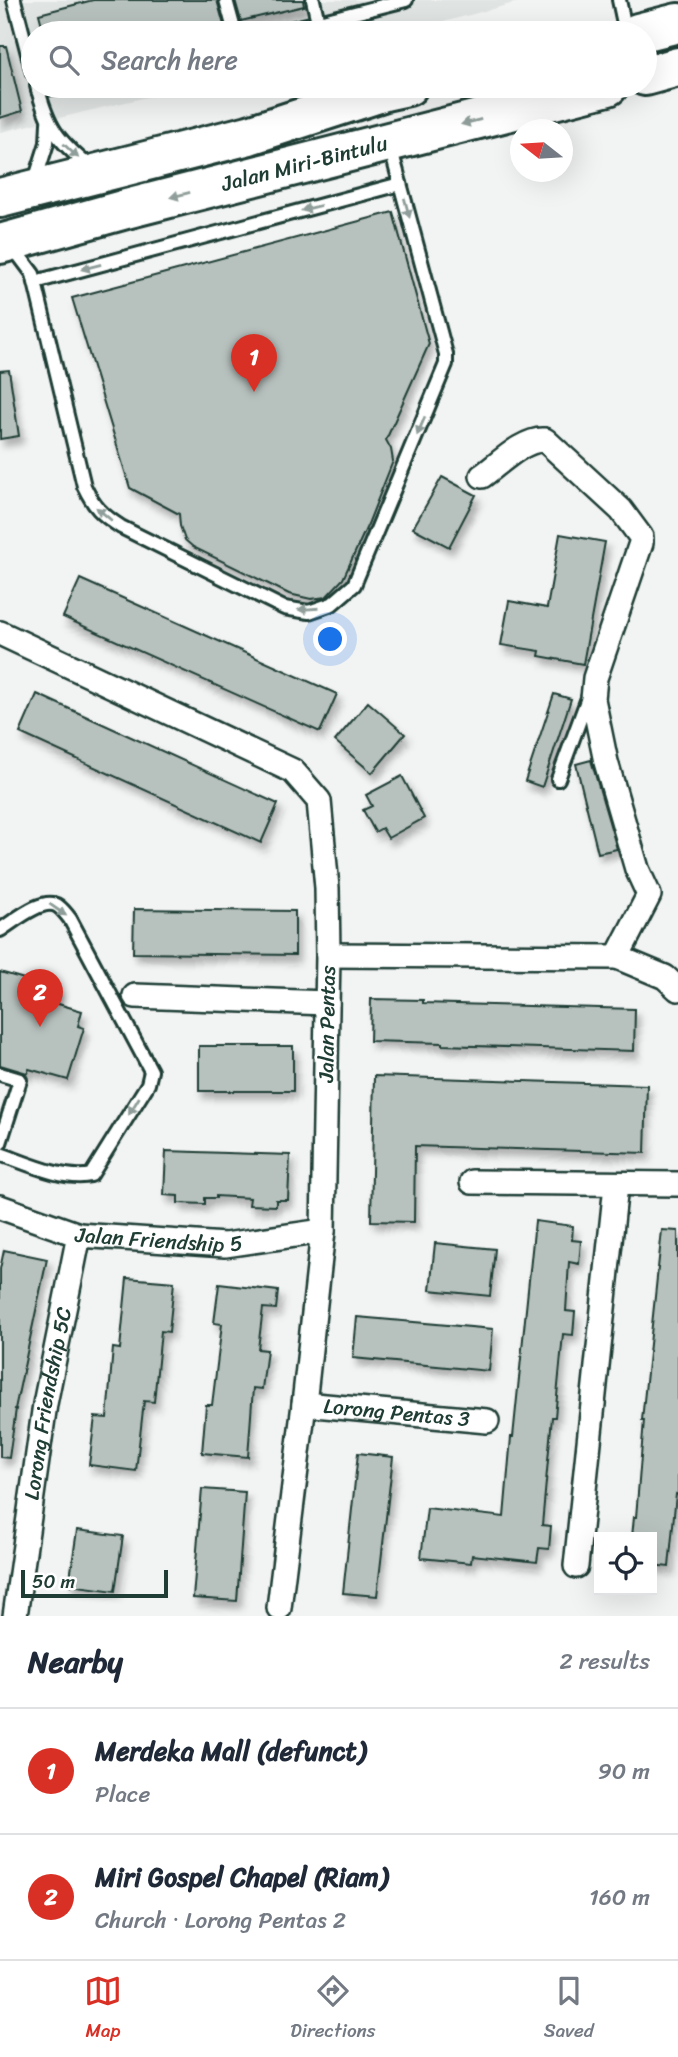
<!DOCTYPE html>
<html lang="en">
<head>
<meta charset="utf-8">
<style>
	:root { --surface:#fff; --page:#f2f2f3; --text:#1f2937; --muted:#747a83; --line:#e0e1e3; --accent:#d93025 }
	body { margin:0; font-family:Sriracha,sans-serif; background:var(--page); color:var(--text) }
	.controls { position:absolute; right:21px; bottom:21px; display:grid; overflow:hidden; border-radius:0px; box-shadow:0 7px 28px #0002 }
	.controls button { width:63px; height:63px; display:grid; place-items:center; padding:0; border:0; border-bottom:2px solid var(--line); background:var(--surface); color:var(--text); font:35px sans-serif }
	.compass { position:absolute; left:510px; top:119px; width:63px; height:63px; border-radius:50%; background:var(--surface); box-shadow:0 7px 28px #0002; rotate:287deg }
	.scale { position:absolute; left:21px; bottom:18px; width:147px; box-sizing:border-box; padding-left:7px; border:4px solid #1f3d34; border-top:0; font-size:19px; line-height:24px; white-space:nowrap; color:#1f3d34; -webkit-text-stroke:5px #fff; paint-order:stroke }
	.you { position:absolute; left:331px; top:640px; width:24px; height:24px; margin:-18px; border:5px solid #fff; border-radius:50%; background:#1a73e8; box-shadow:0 0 0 10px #1a73e833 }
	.badge { display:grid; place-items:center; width:46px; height:46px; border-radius:50%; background:var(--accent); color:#fff; font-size:23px; font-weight:700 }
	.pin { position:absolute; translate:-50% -58px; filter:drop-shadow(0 2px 4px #0008) }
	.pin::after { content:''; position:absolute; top:37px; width:24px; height:21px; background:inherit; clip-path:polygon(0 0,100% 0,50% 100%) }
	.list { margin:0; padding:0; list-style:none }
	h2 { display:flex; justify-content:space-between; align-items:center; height:91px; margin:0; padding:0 28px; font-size:30px }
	h2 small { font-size:23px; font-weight:400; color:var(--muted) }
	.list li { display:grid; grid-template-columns:46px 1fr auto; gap:21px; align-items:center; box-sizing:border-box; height:126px; padding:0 28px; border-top:2px solid var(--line) }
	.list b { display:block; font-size:26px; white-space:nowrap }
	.list p { margin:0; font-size:23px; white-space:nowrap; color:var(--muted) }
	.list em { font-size:23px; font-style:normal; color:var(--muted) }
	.icon { flex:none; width:38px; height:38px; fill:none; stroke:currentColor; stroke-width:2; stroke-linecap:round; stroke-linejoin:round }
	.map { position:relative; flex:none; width:678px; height:1616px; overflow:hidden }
	.search { position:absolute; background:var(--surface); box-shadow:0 7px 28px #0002; left:21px; right:21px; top:21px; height:77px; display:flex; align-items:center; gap:18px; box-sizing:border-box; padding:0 24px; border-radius:38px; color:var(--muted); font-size:26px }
	.sheet { height:343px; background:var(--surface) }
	nav { display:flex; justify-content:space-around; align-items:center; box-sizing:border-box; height:98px; border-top:2px solid var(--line); background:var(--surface); font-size:19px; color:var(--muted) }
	nav a { display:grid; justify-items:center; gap:4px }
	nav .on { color:var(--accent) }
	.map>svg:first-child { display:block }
	.built { fill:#e0e4e3 }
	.building { fill:#b7c1bd; stroke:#1f3d34; stroke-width:2; filter:url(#shadow) }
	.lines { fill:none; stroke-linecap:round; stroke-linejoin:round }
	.lane-casing { stroke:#1f3d34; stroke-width:18 }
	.street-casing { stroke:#1f3d34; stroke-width:28 }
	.highway-casing { stroke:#1f3d34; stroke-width:44 }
	.lane { stroke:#fff; stroke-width:12 }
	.street { stroke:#fff; stroke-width:23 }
	.highway { stroke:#fff; stroke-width:38 }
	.oneway { fill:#8f9e9a }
	.labels { text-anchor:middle; stroke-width:5; stroke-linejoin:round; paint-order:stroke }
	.street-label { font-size:21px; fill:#1f3d34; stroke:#fff }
</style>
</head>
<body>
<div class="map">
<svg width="678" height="1616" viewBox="0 0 678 1616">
	<defs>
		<filter id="shadow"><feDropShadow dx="4" dy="7" stdDeviation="3.5" flood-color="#0004"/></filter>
	</defs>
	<rect width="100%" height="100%" fill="#f2f3f3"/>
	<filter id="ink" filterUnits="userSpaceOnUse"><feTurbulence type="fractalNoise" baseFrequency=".0143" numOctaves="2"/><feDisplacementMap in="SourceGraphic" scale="14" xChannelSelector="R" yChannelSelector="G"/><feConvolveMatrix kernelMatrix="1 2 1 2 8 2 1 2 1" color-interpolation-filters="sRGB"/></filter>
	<g filter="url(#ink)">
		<path class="built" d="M 0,0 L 525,0 L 402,33 L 33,33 L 33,86 L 193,86 L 0,132 Z"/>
		<g class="building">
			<path d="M 93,0 L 217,0 L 224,25 L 194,33 L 44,33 L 39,14 Z"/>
			<path d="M 235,0 L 303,0 L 304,6 L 241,21 Z"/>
			<path d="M 0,46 L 6,46 L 22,111 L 0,118 Z"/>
			<path d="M 393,212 L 429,344 L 386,440 L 391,449 L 393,461 L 368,524 L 343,579 L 326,597 L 311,599 L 289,594 L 193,547 L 185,540 L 180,526 L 179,514 L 130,488 L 72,298 Z"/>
			<path d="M 9,370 L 19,436 L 0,439 L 0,371 Z"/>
			<path d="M 442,477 L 476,495 L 449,547 L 413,528 Z"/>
			<path d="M 560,534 L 605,542 L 583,664 L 539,656 L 540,651 L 501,645 L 509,601 L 547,608 Z"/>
			<path d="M 80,579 L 337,694 L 320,732 L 63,617 Z"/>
			<path d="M 37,694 L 278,804 L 261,843 L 20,733 Z"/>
			<path d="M 554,694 L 571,699 L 542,787 L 525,781 Z"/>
			<path d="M 368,702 L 405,734 L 372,773 L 335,741 Z"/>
			<path d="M 591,760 L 617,849 L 598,853 L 576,764 Z"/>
			<path d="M 402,776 L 424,818 L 388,838 L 382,828 L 375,832 L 363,810 L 372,806 L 366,795 Z"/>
			<path d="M 134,909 L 295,911 L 295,955 L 133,953 Z"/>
			<path d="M 0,972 L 59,989 L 55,1003 L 82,1011 L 78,1026 L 84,1028 L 68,1080 L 29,1069 L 27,1073 L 0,1065 Z"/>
			<path d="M 371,999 L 423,1000 L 423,1003 L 635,1009 L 634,1051 L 442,1045 L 442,1043 L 370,1041 Z"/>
			<rect x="199" y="1046" width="94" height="45"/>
			<path d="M 374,1076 L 647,1085 L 645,1153 L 415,1146 L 414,1222 L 371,1221 Z"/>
			<path d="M 166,1151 L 290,1155 L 288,1200 L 276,1200 L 276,1206 L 249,1205 L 250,1198 L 216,1196 L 216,1198 L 205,1198 L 205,1204 L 178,1203 L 178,1196 L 164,1195 Z"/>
			<path d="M 535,1221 L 573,1226 L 572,1240 L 581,1241 L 579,1264 L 569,1262 L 566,1311 L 575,1312 L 573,1335 L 563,1334 L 555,1417 L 552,1417 L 542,1525 L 551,1526 L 549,1549 L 539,1548 L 537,1562 L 472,1555 L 471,1563 L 421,1558 L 427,1508 L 504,1517 L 511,1437 L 513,1437 Z"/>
			<path d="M 662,1230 L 678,1231 L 678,1495 L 676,1494 L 669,1567 L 652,1565 L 652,1537 L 632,1537 L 634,1517 L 636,1517 L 644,1420 L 642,1420 Z"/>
			<path d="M 435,1243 L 495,1249 L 490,1296 L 430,1290 Z"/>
			<path d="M 4,1250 L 47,1259 L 15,1409 L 16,1409 L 9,1458 L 0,1457 L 0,1269 Z"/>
			<path d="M 127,1278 L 174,1282 L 169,1332 L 161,1331 L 154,1402 L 144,1401 L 136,1471 L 89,1465 L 95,1417 L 107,1418 L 113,1348 L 120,1349 Z"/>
			<path d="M 219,1284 L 278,1291 L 276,1309 L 263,1308 L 258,1349 L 267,1350 L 262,1389 L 253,1388 L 248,1457 L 202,1453 L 206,1405 L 212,1405 L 222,1324 L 214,1323 Z"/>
			<path d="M 357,1317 L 493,1329 L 489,1371 L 353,1358 Z"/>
			<path d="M 358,1453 L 393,1457 L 377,1596 L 343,1593 Z"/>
			<path d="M 202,1489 L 245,1492 L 237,1601 L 193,1598 Z"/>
			<path d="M 77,1530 L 123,1536 L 115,1591 L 69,1585 Z"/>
		</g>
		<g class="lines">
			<defs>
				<g id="lane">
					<path d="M 14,0 L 33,73"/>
					<path d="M 226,0 L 235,33"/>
					<path d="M 313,0 L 318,22"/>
					<path d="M 619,0 L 626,33"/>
					<path d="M 275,33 L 406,0"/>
					<path d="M 37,86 C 48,128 57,140 91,168"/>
					<path d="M 38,91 L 60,86"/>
					<path d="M 34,184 L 47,143 L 48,123"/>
					<path d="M 12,246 L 33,274 L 84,486 C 94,507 101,514 121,527 L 284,608 L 309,612 L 332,604 L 354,585 L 446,364 L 446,354 L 390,146"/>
					<path d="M 35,282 L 400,184"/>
					<path d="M 558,779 L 589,695"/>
					<path d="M 0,930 C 13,922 43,896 58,906 C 62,909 67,915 70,919 L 151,1071 L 148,1084 L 91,1175 C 64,1181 26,1163 0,1154"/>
					<path d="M 0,1074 L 20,1080 L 0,1143"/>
				</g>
				<g id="street">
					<path d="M 482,476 C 499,464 524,438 545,440 L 621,510 L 641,537 L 641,543 L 595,678 L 593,699 L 606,762 L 637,869 L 649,895 L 617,957"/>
					<path d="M 0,633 L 293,771 L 319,801 L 327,888 L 328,955 L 323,1231 L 304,1404 L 279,1608"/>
					<path d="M 328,955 L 617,957 L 665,977 L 678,989"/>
					<path d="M 135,996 L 327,1003"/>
					<path d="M 472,1182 L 678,1184"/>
					<path id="s1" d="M 0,1207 L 79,1235 L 225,1245 L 323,1231"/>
					<path id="s2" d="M 304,1404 L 487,1421"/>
					<path d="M 576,1566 L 616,1185"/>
					<path id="s3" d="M 15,1616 L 45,1404 L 79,1235"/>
				</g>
				<g id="highway">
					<path d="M 638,33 L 678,23"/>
					<path d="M 645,76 L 678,67"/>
					<path d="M 0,198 L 249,135 L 385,91 L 408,86"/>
					<path id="s4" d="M 0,244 L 126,209 L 608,86"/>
				</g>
			</defs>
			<use href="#lane" class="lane-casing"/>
			<use href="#street" class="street-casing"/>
			<use href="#highway" class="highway-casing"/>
			<use href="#lane" class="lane"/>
			<use href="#street" class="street"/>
			<use href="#highway" class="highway"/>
		</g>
		<defs><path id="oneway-solid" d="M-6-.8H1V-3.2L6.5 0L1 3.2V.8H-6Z" transform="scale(1.75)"/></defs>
		<g class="oneway">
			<use href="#oneway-solid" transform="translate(471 122) rotate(166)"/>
			<use href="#oneway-solid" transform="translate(71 151) rotate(43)"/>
			<use href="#oneway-solid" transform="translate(180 195) rotate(166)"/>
			<use href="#oneway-solid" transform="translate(311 208) rotate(165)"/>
			<use href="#oneway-solid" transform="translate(407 208) rotate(75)"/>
			<use href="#oneway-solid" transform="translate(91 267) rotate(165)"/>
			<use href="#oneway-solid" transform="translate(421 426) rotate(113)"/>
			<use href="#oneway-solid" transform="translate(104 514) rotate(-140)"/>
			<use href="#oneway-solid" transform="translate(308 609) rotate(176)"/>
			<use href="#oneway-solid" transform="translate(58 910) rotate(35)"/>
			<use href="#oneway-solid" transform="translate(134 1106) rotate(121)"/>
		</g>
	</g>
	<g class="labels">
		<g class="street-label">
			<text dy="7" stroke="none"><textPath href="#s4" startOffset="315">Jalan Miri-Bintulu</textPath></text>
			<text transform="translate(327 1024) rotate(-89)" y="7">Jalan Pentas</text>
			<text dy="7" stroke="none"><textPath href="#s1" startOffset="164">Jalan Friendship 5</textPath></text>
			<text dy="7" stroke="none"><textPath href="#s3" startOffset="215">Lorong Friendship 5C</textPath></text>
			<text dy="7" stroke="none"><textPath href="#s2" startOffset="93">Lorong Pentas 3</textPath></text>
		</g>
	</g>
</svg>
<div class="controls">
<button><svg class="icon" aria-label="locate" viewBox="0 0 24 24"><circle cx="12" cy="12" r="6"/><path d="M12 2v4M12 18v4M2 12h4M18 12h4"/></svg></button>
</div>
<svg class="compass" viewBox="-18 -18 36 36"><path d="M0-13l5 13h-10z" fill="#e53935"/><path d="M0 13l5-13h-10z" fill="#747a83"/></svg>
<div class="scale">50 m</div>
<div class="you"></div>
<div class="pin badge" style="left:254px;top:392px">1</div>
<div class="pin badge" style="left:40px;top:1027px">2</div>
<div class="search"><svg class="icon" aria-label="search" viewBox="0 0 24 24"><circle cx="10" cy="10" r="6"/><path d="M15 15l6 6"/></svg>Search here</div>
</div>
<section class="sheet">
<h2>Nearby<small>2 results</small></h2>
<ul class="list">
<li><span class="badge">1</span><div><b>Merdeka Mall (defunct)</b><p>Place</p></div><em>90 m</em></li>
<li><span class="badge">2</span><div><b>Miri Gospel Chapel (Riam)</b><p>Church · Lorong Pentas 2</p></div><em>160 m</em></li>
</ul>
</section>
<nav>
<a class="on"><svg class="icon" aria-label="map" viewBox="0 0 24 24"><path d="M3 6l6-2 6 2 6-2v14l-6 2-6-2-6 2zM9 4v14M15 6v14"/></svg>Map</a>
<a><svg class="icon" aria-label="directions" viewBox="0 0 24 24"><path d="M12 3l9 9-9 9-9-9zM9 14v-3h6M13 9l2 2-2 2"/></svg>Directions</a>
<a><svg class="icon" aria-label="saved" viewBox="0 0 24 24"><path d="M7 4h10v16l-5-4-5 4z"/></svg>Saved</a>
</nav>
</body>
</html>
